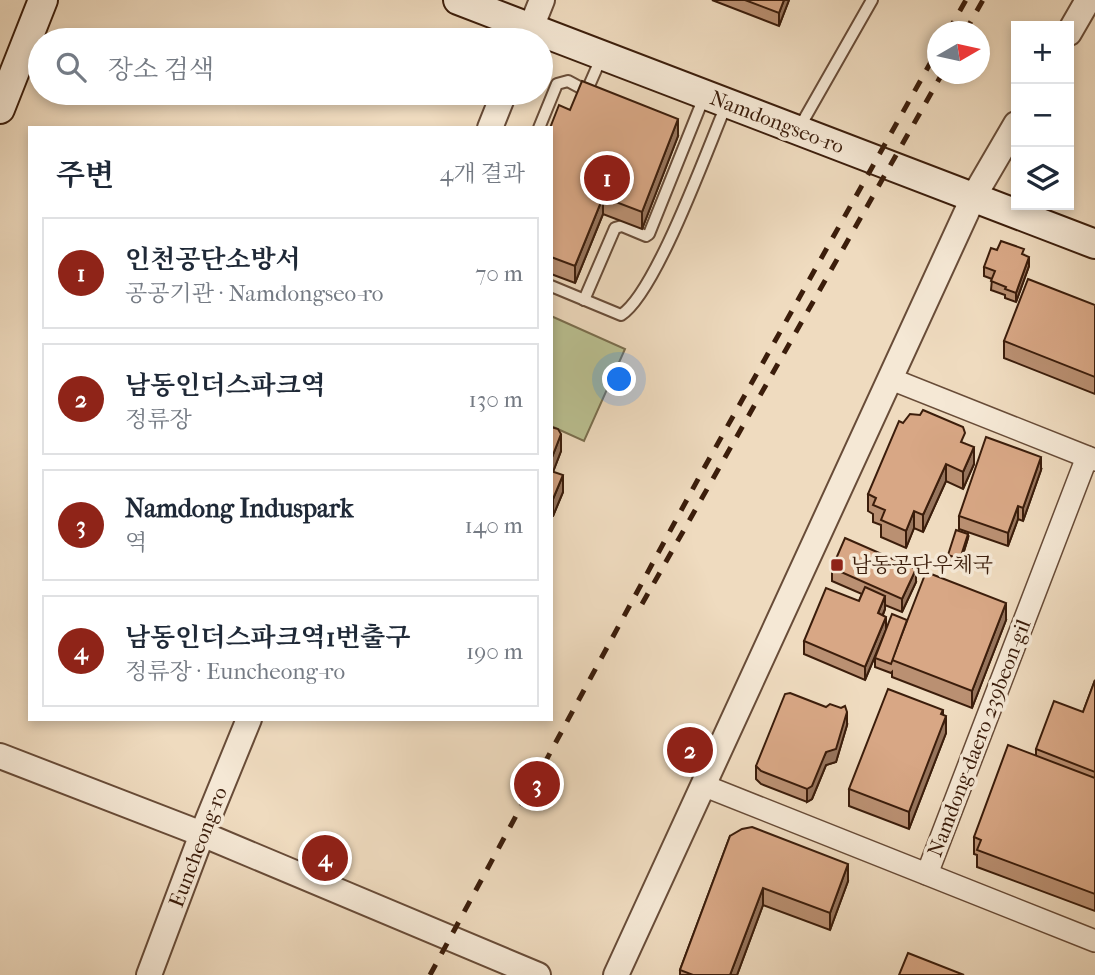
<!DOCTYPE html>
<html lang="ko">
<head>
<meta charset="utf-8">
<style>
	:root { --surface:#fff; --page:#f6f6f7; --text:#1f2937; --muted:#747a83; --line:#e0e1e3; --accent:#8f2418 }
	body { margin:0; font-family:"IM FELL French Canon","Noto Serif KR",serif; background:var(--page); color:var(--text) }
	.controls { position:absolute; right:21px; top:21px; display:grid; overflow:hidden; border-radius:0px; box-shadow:0 4px 10px #0003 }
	.controls button { width:63px; height:63px; display:grid; place-items:center; padding:0; border:0; border-bottom:2px solid var(--line); background:var(--surface); color:var(--text); font:35px sans-serif }
	.compass { position:absolute; left:927px; top:21px; width:63px; height:63px; border-radius:50%; background:var(--surface); box-shadow:0 4px 10px #0003; rotate:81deg }
	.you { position:absolute; left:620px; top:380px; width:24px; height:24px; margin:-18px; border:5px solid #fff; border-radius:50%; background:#1a73e8; box-shadow:0 0 0 10px #1a73e833 }
	.badge { display:grid; place-items:center; width:46px; height:46px; border-radius:50%; background:var(--accent); color:#fff; font-size:23px; font-weight:700 }
	.pin { position:absolute; translate:-50% -50%; border:4px solid #fff; box-shadow:0 2px 7px #0006 }
	.list { margin:0; padding:0; list-style:none }
	h2 { display:flex; justify-content:space-between; align-items:center; height:91px; margin:0; padding:0 28px; font-size:30px }
	h2 small { font-size:23px; font-weight:400; color:var(--muted) }
	.list li { display:grid; grid-template-columns:46px 1fr auto; gap:21px; align-items:center; box-sizing:border-box; height:112px; margin:0 14px 14px; padding:0 14px; border:2px solid var(--line); border-radius:0px }
	.list b { display:block; font-size:26px; white-space:nowrap }
	.list p { margin:0; font-size:23px; white-space:nowrap; color:var(--muted) }
	.list em { font-size:23px; font-style:normal; color:var(--muted) }
	.icon { flex:none; width:38px; height:38px; fill:none; stroke:currentColor; stroke-width:2; stroke-linecap:round; stroke-linejoin:round }
	.map { position:relative; flex:none; width:1095px; height:975px; overflow:hidden }
	.search { position:absolute; background:var(--surface); box-shadow:0 4px 10px #0003; left:28px; top:28px; width:525px; height:77px; display:flex; align-items:center; gap:18px; box-sizing:border-box; padding:0 24px; border-radius:38px; color:var(--muted); font-size:26px }
	.panel { position:absolute; background:var(--surface); box-shadow:0 4px 10px #0003; left:28px; top:126px; width:525px; height:595px; border-radius:0px }
	.map>svg:first-child { display:block }
	.green { fill:#bac091; stroke:#7a6e4e; stroke-width:2 }
	.lines { fill:none; stroke-linecap:round; stroke-linejoin:round }
	.service-casing { stroke:#684c38; stroke-width:14 }
	.minor-casing { stroke:#684c38; stroke-width:24 }
	.tertiary-casing { stroke:#684c38; stroke-width:28 }
	.secondary-casing { stroke:#3b1d0b; stroke-width:32 }
	.service { stroke:#f5e8d5; stroke-width:10 }
	.minor { stroke:#f5e8d5; stroke-width:21 }
	.tertiary { stroke:#f5e8d5; stroke-width:24 }
	.secondary { stroke:#f5e8d5; stroke-width:28 }
	.rail { stroke:#3b1d0b; stroke-width:5; stroke-dasharray:12 12; stroke-linecap:butt }
	.wall { fill:#ba9072; stroke:#3b1d0b; stroke-width:2 }
	.shaded-wall { fill:#97755d; stroke:#3b1d0b; stroke-width:2 }
	.building { fill:#d8a785; stroke:#3b1d0b; stroke-width:2 }
	.poi-dot { fill:#8f2418; stroke:#f5e8d5; stroke-width:2.5 }
	.labels { text-anchor:middle; stroke-width:7; stroke-linejoin:round; paint-order:stroke }
	.street-label { font-size:21px; fill:#3b1d0b; stroke:#f5e8d5 }
	.poi-label { font-size:21px; fill:#3b1d0b; stroke:#f5e8d5; text-anchor:start }
</style>
</head>
<body>
<div class="map">
<svg width="1095" height="975" viewBox="0 0 1095 975">
	<rect width="100%" height="100%" fill="#efdbbf"/>
	<filter id="stains"><feTurbulence type="fractalNoise" baseFrequency=".00286" numOctaves="4"/><feColorMatrix values="0 0 0 0 .2 0 0 0 0 .09 0 0 0 0 .02 0 0 0 .5 -.17"/></filter>
	<radialGradient id="worn" r=".72"><stop offset=".6" stop-color="#630" stop-opacity="0"/><stop offset="1" stop-color="#630" stop-opacity=".3"/></radialGradient>
	<path class="green" d="M 551,316 L 625,349 L 584,441 L 551,426 Z"/>
	<g class="lines">
		<defs>
			<g id="service">
				<path d="M 539,128 L 557,84 L 568,81 L 583,89 L 588,88 L 602,56"/>
				<path d="M 798,130 L 872,0"/>
				<path d="M 551,286 L 621,315 C 656,293 708,147 727,103"/>
				<path d="M 584,300 L 615,228 L 622,226 L 646,236 L 649,234 L 704,97"/>
			</g>
			<g id="minor">
				<path d="M 891,379 L 1095,460"/>
				<path d="M 705,786 L 1095,941"/>
				<path d="M 927,874 L 1087,457"/>
			</g>
			<g id="tertiary">
				<path d="M 1069,33 L 1088,0"/>
				<path d="M 526,40 L 542,0"/>
				<path d="M 490,128 L 504,93"/>
				<path d="M 0,756 L 202,834 L 538,975"/>
				<path d="M 149,975 L 202,834 L 249,719"/>
				<path d="M 616,975 L 974,196 L 1016,124"/>
			</g>
			<g id="secondary">
				<path d="M 458,0 L 1095,244"/>
				<path d="M 0,109 L 43,0"/>
			</g>
		</defs>
		<use href="#service" class="service-casing"/>
		<use href="#minor" class="minor-casing"/>
		<use href="#tertiary" class="tertiary-casing"/>
		<use href="#secondary" class="secondary-casing"/>
		<use href="#service" class="service"/>
		<use href="#minor" class="minor"/>
		<use href="#tertiary" class="tertiary"/>
		<use href="#secondary" class="secondary"/>
		<g class="rail">
			<path d="M 948,32 L 966,0"/>
			<path d="M 965,32 L 983,0"/>
			<path d="M 642,604 L 942,74"/>
			<path d="M 430,975 L 703,470 L 937,51"/>
		</g>
	</g>
	<g class="wall">
		<path d="M 712,0 L 789,0 L 779,26 Z"/>
		<path d="M 551,128 L 678,136 L 642,229 L 603,214 L 575,283 L 551,274 Z"/>
		<path d="M 1024,255 L 1029,266 L 1016,302 L 1005,298 L 1005,295 L 991,290 L 992,279 L 984,276 L 984,267 Z"/>
		<path d="M 1095,305 L 1095,394 L 1004,358 L 1004,341 Z"/>
		<path d="M 551,427 L 561,451 L 553,472 L 563,492 L 553,516 L 551,516 Z"/>
		<path d="M 965,444 L 974,464 L 963,489 L 946,481 L 923,532 L 914,528 L 906,548 L 881,537 L 881,525 L 873,522 L 873,514 L 868,511 L 868,494 Z"/>
		<path d="M 1041,470 L 1023,521 L 1018,519 L 1008,546 L 959,529 L 959,516 Z"/>
		<path d="M 968,538 L 960,564 L 948,560 L 948,555 Z"/>
		<path d="M 832,568 L 916,582 L 902,612 L 885,605 L 885,609 L 883,615 L 886,630 L 865,680 L 804,654 L 804,641 L 859,601 L 862,594 L 832,581 Z"/>
		<path d="M 907,620 L 1006,620 L 972,708 L 892,677 L 892,672 L 891,673 L 875,667 L 875,658 Z"/>
		<path d="M 1095,680 L 1095,911 L 977,867 L 977,855 L 974,854 L 974,837 L 1036,755 L 1036,749 L 1083,712 Z"/>
		<path d="M 943,715 L 946,733 L 909,829 L 849,806 L 849,789 Z"/>
		<path d="M 847,725 L 836,762 L 826,765 L 812,799 L 807,802 L 761,784 L 756,779 L 756,766 Z"/>
		<path d="M 730,836 L 848,881 L 830,930 L 763,905 L 737,975 L 680,975 L 680,970 Z"/>
	</g>
	<g class="shaded-wall">
		<path d="M 784,0 L 789,0 L 779,26 L 779,13 Z"/>
		<path d="M 678,119 L 678,136 L 642,229 L 642,212 Z"/>
		<path d="M 603,197 L 603,214 L 575,283 L 575,266 Z"/>
		<path d="M 1029,257 L 1029,266 L 1016,302 L 1016,293 Z"/>
		<path d="M 561,434 L 561,451 L 551,477 L 551,460 Z"/>
		<path d="M 974,447 L 974,464 L 963,489 L 963,472 Z"/>
		<path d="M 1041,457 L 1041,470 L 1023,521 L 1023,508 Z"/>
		<path d="M 946,464 L 946,481 L 923,532 L 923,515 Z"/>
		<path d="M 563,475 L 563,492 L 553,516 L 553,499 Z"/>
		<path d="M 1018,506 L 1018,519 L 1008,546 L 1008,533 Z"/>
		<path d="M 914,511 L 914,528 L 906,548 L 906,531 Z"/>
		<path d="M 968,534 L 968,538 L 960,564 L 960,559 Z"/>
		<path d="M 916,569 L 916,582 L 902,612 L 902,599 Z"/>
		<path d="M 885,596 L 885,609 L 878,626 L 878,613 Z"/>
		<path d="M 1006,603 L 1006,620 L 972,708 L 972,691 Z"/>
		<path d="M 886,617 L 886,630 L 865,680 L 865,667 Z"/>
		<path d="M 943,710 L 943,725 L 946,716 L 946,733 L 909,829 L 909,812 Z"/>
		<path d="M 847,712 L 847,725 L 836,762 L 826,765 L 812,799 L 807,802 L 807,789 Z"/>
		<path d="M 848,864 L 848,881 L 830,930 L 830,913 Z"/>
		<path d="M 763,888 L 763,905 L 737,975 L 730,975 Z"/>
	</g>
	<g class="building">
		<path d="M 745,0 L 784,0 L 779,13 Z"/>
		<path d="M 582,81 L 678,119 L 642,212 L 603,197 L 575,266 L 551,257 L 551,128 L 550,128 L 559,105 L 570,110 Z"/>
		<path d="M 1001,241 L 1024,249 L 1022,254 L 1029,257 L 1016,293 L 1005,289 L 1006,287 L 991,281 L 995,271 L 984,267 L 991,248 L 997,250 Z"/>
		<path d="M 1028,279 L 1095,305 L 1095,377 L 1004,341 Z"/>
		<path d="M 923,410 L 963,427 L 965,433 L 961,442 L 974,447 L 963,472 L 946,464 L 923,515 L 914,511 L 906,531 L 881,520 L 885,510 L 873,505 L 876,498 L 868,494 L 899,421 L 903,423 L 910,414 L 920,415 Z"/>
		<path d="M 551,427 L 558,429 L 561,434 L 551,460 Z"/>
		<path d="M 986,437 L 1041,457 L 1023,508 L 1018,506 L 1008,533 L 959,516 Z"/>
		<path d="M 551,471 L 563,475 L 553,499 L 551,499 Z"/>
		<path d="M 956,530 L 968,534 L 960,559 L 948,555 Z"/>
		<path d="M 845,538 L 916,569 L 902,599 L 832,568 Z"/>
		<path d="M 926,572 L 1006,603 L 972,691 L 892,660 Z"/>
		<path d="M 865,587 L 885,596 L 878,613 L 886,617 L 865,667 L 804,641 L 826,588 L 859,601 Z"/>
		<path d="M 892,614 L 907,620 L 891,664 L 875,658 Z"/>
		<path d="M 1095,680 L 1095,772 L 1036,749 L 1054,701 L 1083,712 Z"/>
		<path d="M 888,689 L 943,710 L 941,714 L 946,716 L 909,812 L 849,789 Z"/>
		<path d="M 790,693 L 826,707 L 830,704 L 841,708 L 845,706 L 847,712 L 836,749 L 826,752 L 812,786 L 807,789 L 761,771 L 756,766 L 785,694 Z"/>
		<path d="M 1008,745 L 1095,778 L 1095,894 L 977,850 L 981,840 L 974,837 Z"/>
		<path d="M 752,827 L 848,864 L 830,913 L 763,888 L 730,975 L 693,975 L 680,970 L 730,836 L 742,829 Z"/>
		<path d="M 908,953 L 964,975 L 899,975 Z"/>
	</g>
	<rect class="poi-dot" x="830" y="558" width="14" height="14" rx="3.5"/>
	<g class="labels">
		<g class="street-label">
			<text transform="translate(777 122) rotate(21)" y="7">Namdongseo-ro</text>
			<text transform="translate(979 738) rotate(-69)" y="7">Namdong-daero 239beon-gil</text>
			<text transform="translate(198 847) rotate(-69)" y="7">Euncheong-ro</text>
		</g>
		<g class="poi-label">
			<text x="851" y="572">남동공단우체국</text>
		</g>
	</g>
	<rect width="100%" height="100%" filter="url(#stains)"/>
	<rect width="100%" height="100%" fill="url(#worn)"/>
</svg>
<div class="controls">
<button>+</button>
<button>−</button>
<button><svg class="icon" aria-label="layers" viewBox="0 0 24 24"><path d="M12 4l9 5-9 5-9-5zM3 14l9 5 9-5"/></svg></button>
</div>
<svg class="compass" viewBox="-18 -18 36 36"><path d="M0-13l5 13h-10z" fill="#e53935"/><path d="M0 13l5-13h-10z" fill="#747a83"/></svg>
<div class="you"></div>
<div class="pin badge" style="left:607px;top:178px">1</div>
<div class="pin badge" style="left:690px;top:750px">2</div>
<div class="pin badge" style="left:537px;top:784px">3</div>
<div class="pin badge" style="left:325px;top:858px">4</div>
<div class="search"><svg class="icon" aria-label="search" viewBox="0 0 24 24"><circle cx="10" cy="10" r="6"/><path d="M15 15l6 6"/></svg>장소 검색</div>
<section class="panel">
<h2>주변<small>4개 결과</small></h2>
<ul class="list">
<li><span class="badge">1</span><div><b>인천공단소방서</b><p>공공기관 · Namdongseo-ro</p></div><em>70 m</em></li>
<li><span class="badge">2</span><div><b>남동인더스파크역</b><p>정류장</p></div><em>130 m</em></li>
<li><span class="badge">3</span><div><b>Namdong Induspark</b><p>역</p></div><em>140 m</em></li>
<li><span class="badge">4</span><div><b>남동인더스파크역1번출구</b><p>정류장 · Euncheong-ro</p></div><em>190 m</em></li>
</ul>
</section>
</div>
</body>
</html>
